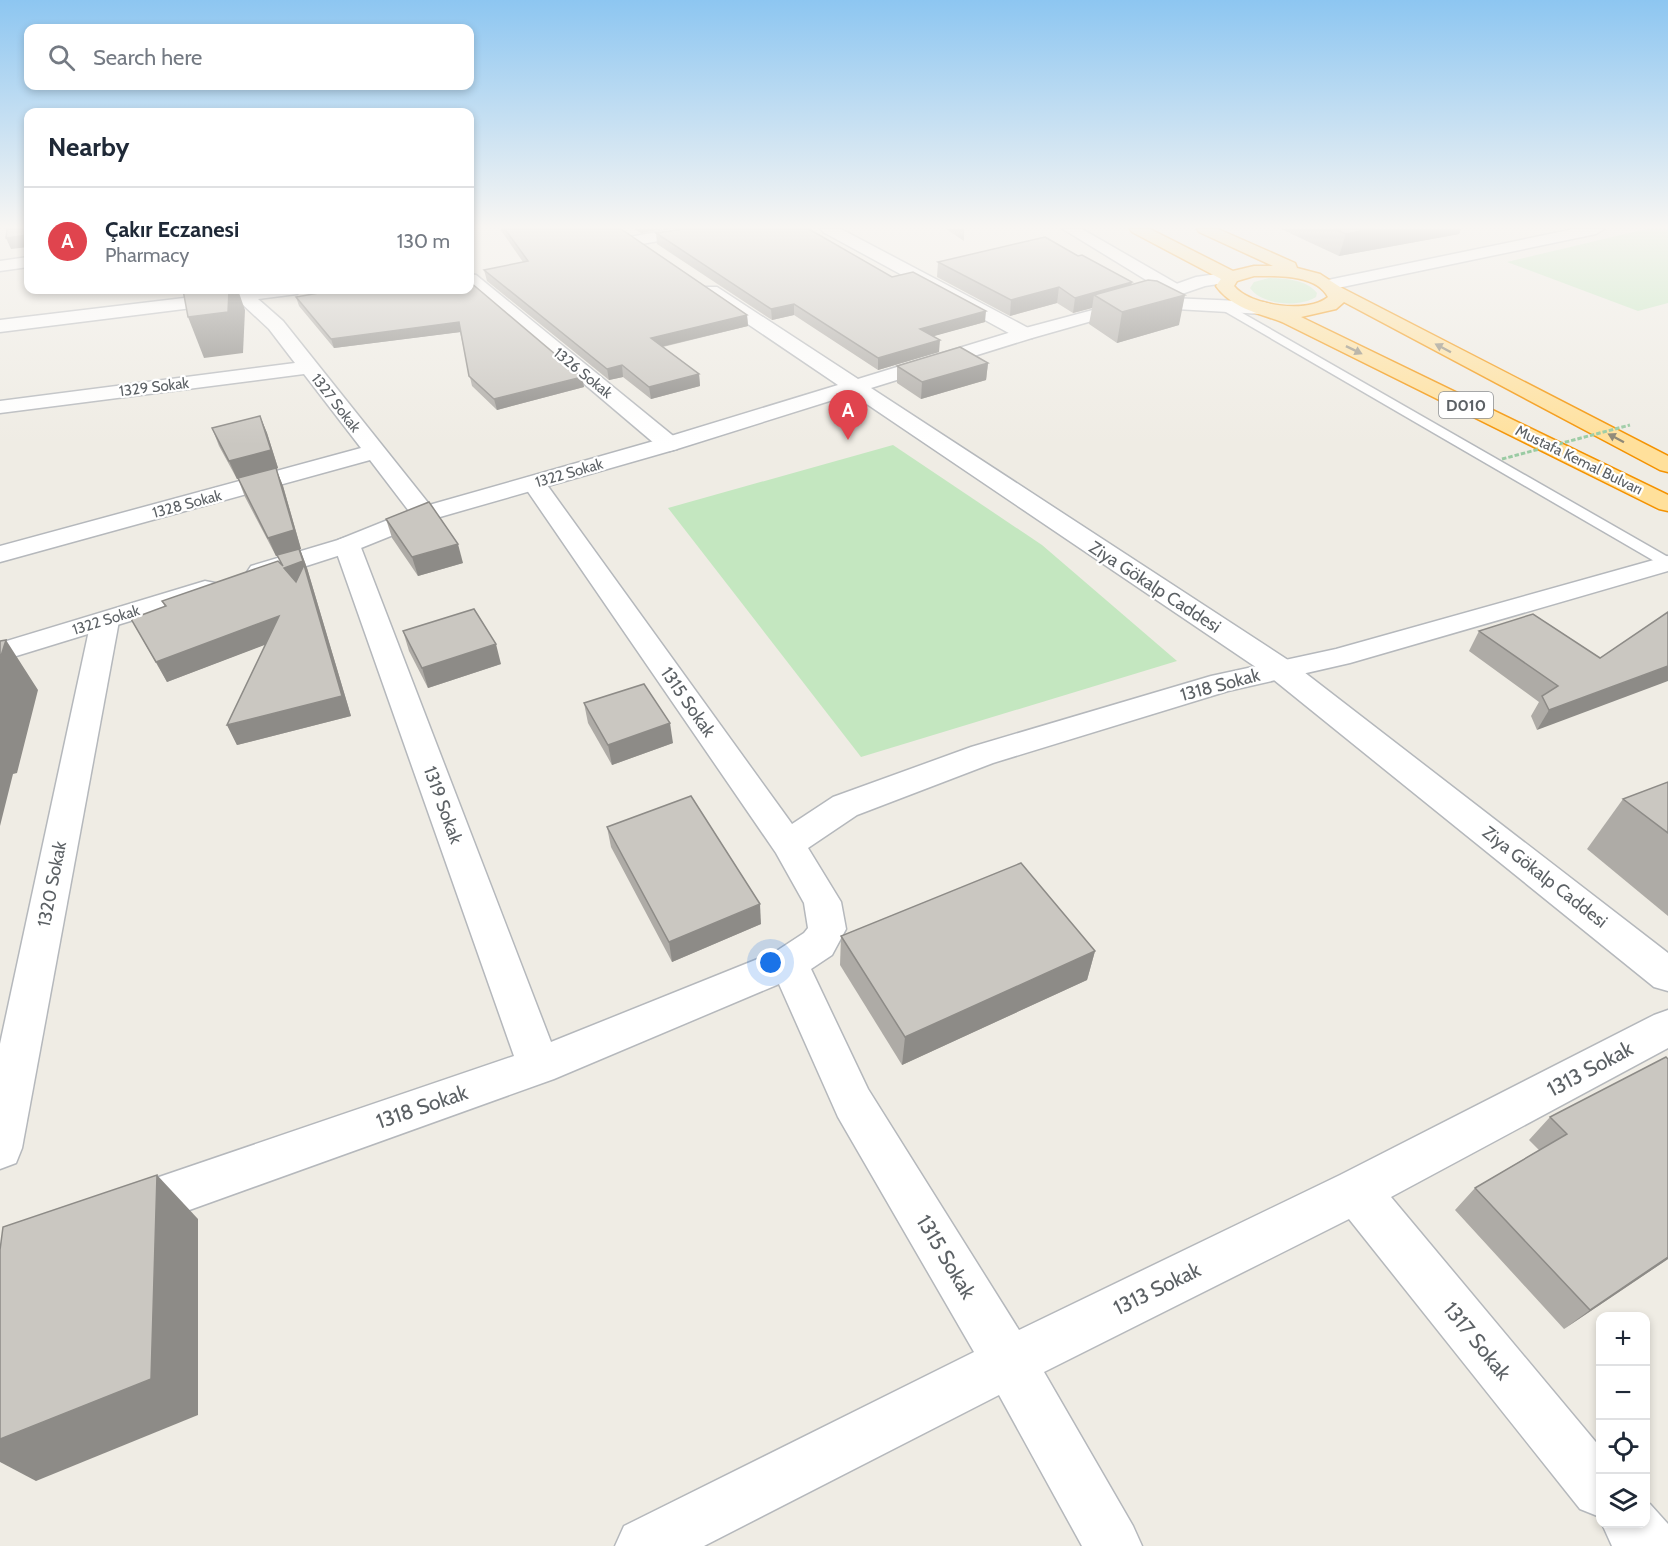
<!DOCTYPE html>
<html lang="en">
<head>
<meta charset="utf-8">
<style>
	:root { --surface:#fff; --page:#f6f6f7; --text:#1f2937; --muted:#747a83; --line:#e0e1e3; --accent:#111827 }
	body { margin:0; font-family:Cabin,sans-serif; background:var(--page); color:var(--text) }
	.controls { position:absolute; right:18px; bottom:18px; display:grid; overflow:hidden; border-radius:12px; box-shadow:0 3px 9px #0003 }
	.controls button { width:54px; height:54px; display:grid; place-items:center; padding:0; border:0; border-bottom:2px solid var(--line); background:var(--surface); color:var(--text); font:30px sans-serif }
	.you { position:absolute; left:771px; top:963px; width:21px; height:21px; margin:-15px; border:4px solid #fff; border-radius:50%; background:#1a73e8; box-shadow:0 0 0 9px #1a73e833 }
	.badge { display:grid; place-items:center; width:39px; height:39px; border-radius:50%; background:var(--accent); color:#fff; font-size:20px; font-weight:700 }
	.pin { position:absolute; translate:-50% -50px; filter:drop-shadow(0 2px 3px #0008) }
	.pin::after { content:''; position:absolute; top:32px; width:21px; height:18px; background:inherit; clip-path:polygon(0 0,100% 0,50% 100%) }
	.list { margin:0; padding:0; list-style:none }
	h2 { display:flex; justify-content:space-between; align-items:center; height:78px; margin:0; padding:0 24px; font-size:26px }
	h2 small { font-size:20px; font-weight:400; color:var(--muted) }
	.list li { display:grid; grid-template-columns:39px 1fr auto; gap:18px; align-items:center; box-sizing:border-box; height:108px; padding:0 24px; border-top:2px solid var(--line) }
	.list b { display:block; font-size:22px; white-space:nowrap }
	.list p { margin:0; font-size:20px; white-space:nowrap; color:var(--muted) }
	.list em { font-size:20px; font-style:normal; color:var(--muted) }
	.icon { flex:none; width:33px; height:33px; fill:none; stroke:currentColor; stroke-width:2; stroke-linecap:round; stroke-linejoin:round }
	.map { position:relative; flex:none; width:1668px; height:1546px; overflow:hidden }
	.search { position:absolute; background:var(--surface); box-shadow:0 3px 9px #0003; left:24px; top:24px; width:450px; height:66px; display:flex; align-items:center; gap:15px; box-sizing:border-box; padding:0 21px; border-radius:12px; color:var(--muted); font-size:22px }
	.panel { position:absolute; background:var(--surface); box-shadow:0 3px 9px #0003; left:24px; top:108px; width:450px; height:186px; border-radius:12px }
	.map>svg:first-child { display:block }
	.green { fill:#c4e7c0 }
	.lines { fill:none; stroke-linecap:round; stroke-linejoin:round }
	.service-casing { stroke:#b5b8bc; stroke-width:3 }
	.minor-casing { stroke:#b5b8bc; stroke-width:3 }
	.tertiary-casing { stroke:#b5b8bc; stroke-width:3 }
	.trunk-casing { stroke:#f49200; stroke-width:3 }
	.service { fill:#fff; fill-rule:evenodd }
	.minor { fill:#fff; fill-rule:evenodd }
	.tertiary { fill:#fff; fill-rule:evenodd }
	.trunk { fill:#ffe09b; fill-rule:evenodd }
	.path-bridge { stroke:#9acba3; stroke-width:3; stroke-dasharray:4.5 2; stroke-linecap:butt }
	.wall { fill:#aeaba6 }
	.shaded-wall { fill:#8d8b87 }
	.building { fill:#cac7c1; stroke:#8d8b87; stroke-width:1.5 }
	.oneway { fill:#8d8775 }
	.labels { text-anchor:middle; stroke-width:4.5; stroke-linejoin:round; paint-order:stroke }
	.far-street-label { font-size:15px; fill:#5c6165; stroke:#fff }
	.shield { fill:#fff; stroke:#8d9093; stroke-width:1.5 }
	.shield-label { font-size:16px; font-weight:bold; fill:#5c6165 }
	.street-label { font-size:18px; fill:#5c6165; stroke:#fff }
	.near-street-label { font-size:21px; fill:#5c6165; stroke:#fff }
</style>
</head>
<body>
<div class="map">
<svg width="1668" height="1546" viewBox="0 0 1668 1546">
	<rect width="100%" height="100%" fill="#efece4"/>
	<g class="green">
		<path d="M 1646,229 L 1668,229 L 1668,303 L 1638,311 L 1507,262 Z"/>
		<path d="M 1269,278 C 1285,279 1306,279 1317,293 L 1316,297 C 1299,308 1262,305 1250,288 L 1254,282 Z"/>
		<path d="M 893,445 L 1042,545 L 1177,661 L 861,757 L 668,508 Z"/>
	</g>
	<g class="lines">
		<defs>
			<path id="service" d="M 1223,302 L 1668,557 L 1668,569 L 1219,308 L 1219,304 Z"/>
			<g id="minor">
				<path d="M 672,229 L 706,229 L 698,234 L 636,245 L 628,240 L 630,237 Z"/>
				<path d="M 821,229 L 841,229 L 1032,330 L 1035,334 L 1032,338 L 1018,338 L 823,232 Z"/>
				<path d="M 1063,229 L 1082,229 L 1181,286 L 1184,290 L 1181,294 L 1169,294 Z"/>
				<path d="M 1574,229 L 1604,229 L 1596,234 L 1328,290 L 1322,289 L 1319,285 L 1322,281 L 1328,280 Z"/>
				<path d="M 28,257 L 28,267 L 0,271 L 0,261 Z"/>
				<path d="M 470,274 L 476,275 L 677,439 L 680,444 L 677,449 L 669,451 L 661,449 L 470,287 Z"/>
				<path d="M 251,290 L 300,290 L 297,294 L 258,299 L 283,321 L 433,509 L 436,514 L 433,519 L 424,521 L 415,519 L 370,460 L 0,562 L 0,546 L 361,448 L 304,374 L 0,413 L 0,401 L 295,363 L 269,329 L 240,302 L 0,332 L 0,320 Z"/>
				<path d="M 534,476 L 542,478 L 792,824 L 833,797 L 971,747 L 1211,676 L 1336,649 L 1668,556 L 1668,571 L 1350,663 L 1228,691 L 993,763 L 857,815 L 808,848 L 841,902 L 846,929 L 832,955 L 811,969 L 868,1089 L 1019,1330 L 1340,1175 L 1654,1015 L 1668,1010 L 1668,1048 L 1391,1197 L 1600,1447 L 1600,1517 L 1580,1509 L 1349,1219 L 1044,1372 L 1133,1526 L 1142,1546 L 1082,1546 L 999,1395 L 704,1546 L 615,1546 L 624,1526 L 974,1352 L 838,1117 L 779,984 L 554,1079 L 131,1231 L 115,1224 L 108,1208 L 115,1192 L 514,1056 L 334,545 L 338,540 L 347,537 L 356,540 L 360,545 L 551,1042 L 775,952 L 804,933 L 808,928 L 804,903 L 776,853 L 522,483 L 526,478 Z"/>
				<path d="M 105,613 L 115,615 L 119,621 L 22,1148 L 16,1163 L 0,1169 L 0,1044 L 91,621 L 95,615 Z"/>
				<path d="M 1646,1502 L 1650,1504 L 1668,1524 L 1668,1546 L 1612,1546 L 1602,1524 L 1646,1524 Z"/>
			</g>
			<g id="tertiary">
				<path d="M 1231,272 L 1237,273 L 1240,277 L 1237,281 L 1205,286 L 1170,298 L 1263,302 L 1270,304 L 1272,308 L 1270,312 L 1263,314 L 1141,307 L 1032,338 L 871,388 L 1291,662 L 1668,953 L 1668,991 L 1654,987 L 1269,676 L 852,394 L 677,449 L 433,519 L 356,550 L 269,578 L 260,580 L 251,578 L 247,572 L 251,566 L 338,540 L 415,509 L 661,439 L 838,385 L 705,295 L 702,291 L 705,287 L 717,287 L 858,379 L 1018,330 L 1134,299 L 1196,277 Z"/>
				<path d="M 205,581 L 215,583 L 219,589 L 215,595 L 0,661 L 0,643 Z"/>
			</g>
			<path id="trunk" d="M 1130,229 L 1150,229 L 1233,271 L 1254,266 L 1273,266 L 1199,232 L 1197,229 L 1218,229 L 1295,263 L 1297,268 L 1320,274 L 1340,287 L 1668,456 L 1668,472 L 1660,470 L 1344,302 L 1336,309 L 1301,317 L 1668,495 L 1668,511 L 1659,509 L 1282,322 C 1258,313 1232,308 1216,286 L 1221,279 L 1132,232 ZM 1254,276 C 1277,276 1316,274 1328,297 C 1308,314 1250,306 1234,286 L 1237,281 Z"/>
		</defs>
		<use href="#service" class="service-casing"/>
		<use href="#minor" class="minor-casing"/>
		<use href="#tertiary" class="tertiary-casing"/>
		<use href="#trunk" class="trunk-casing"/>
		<use href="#service" class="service"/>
		<use href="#minor" class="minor"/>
		<use href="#tertiary" class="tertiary"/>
		<use href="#trunk" class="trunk"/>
		<path class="path-bridge" d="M 1502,459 L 1630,425"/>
	</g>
	<g class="wall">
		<path d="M 500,229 L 621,229 L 747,315 L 748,326 L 663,347 L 699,374 L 700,386 L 651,399 L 623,377 L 609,380 L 487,281 L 484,270 L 523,262 Z"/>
		<path d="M 634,229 L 661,229 L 641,233 Z"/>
		<path d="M 946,229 L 964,229 L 964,241 Z"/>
		<path d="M 1281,229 L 1461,229 L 1459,234 L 1339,256 Z"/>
		<path d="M 656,233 L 892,277 L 985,322 L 933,336 L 939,352 L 878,370 L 794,315 L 772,320 L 657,244 Z"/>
		<path d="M 1078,256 L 1131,285 L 1179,325 L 1117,343 L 1089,324 L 1092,308 L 1073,313 L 1057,303 L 1010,316 L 937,277 L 938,262 Z"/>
		<path d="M 470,290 L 582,377 L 584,387 L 497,410 L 472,386 L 460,332 L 334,348 L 299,306 L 296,297 Z"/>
		<path d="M 988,363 L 986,380 L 921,399 L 897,383 L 897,366 Z"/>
		<path d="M 260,416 L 267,433 L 278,468 L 276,469 L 283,486 L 301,549 L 300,549 L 307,568 L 351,716 L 237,745 L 227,725 L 266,644 L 167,682 L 131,619 L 165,607 L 162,601 L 281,564 L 278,556 L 276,556 L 245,497 L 238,479 L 237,479 L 219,446 L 212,428 Z"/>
		<path d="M 386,519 L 463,563 L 418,576 L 392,538 Z"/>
		<path d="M 403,631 L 501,664 L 428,688 L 409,651 Z"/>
		<path d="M 1479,631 L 1600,658 L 1537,730 L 1531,716 L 1539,702 L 1469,651 Z"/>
		<path d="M 584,703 L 673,743 L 612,765 L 588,723 Z"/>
		<path d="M 1668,782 L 1668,916 L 1587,849 L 1623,799 Z"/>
		<path d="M 607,827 L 761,924 L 672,962 L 611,847 Z"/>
		<path d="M 841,936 L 1095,951 L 1087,980 L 902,1065 L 840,965 Z"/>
		<path d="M 1668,1059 L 1668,1259 L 1564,1329 L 1455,1210 L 1475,1188 L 1539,1150 L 1529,1140 L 1550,1117 Z"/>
	</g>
	<g class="shaded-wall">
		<path d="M 640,229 L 661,229 L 641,233 Z"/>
		<path d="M 1373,229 L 1461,229 L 1459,234 L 1339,256 L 1346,234 Z"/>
		<path d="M 28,235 L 28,247 L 11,249 L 6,238 Z"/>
		<path d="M 1132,282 L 1129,298 L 1094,295 L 1092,308 L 1073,313 L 1075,298 Z"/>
		<path d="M 1059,287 L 1057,303 L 1010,316 L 1011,300 Z"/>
		<path d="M 191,290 L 238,290 L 245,310 L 243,353 L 204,358 L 188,317 Z"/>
		<path d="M 1185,295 L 1179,325 L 1117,343 L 1122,312 Z"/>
		<path d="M 794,304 L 794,315 L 772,320 L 771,309 Z"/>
		<path d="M 986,311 L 985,322 L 920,340 L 920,329 Z"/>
		<path d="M 747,315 L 748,326 L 652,349 L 651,338 Z"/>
		<path d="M 459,322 L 461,332 L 334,348 L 331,339 Z"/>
		<path d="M 940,340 L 939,352 L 878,370 L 878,358 Z"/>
		<path d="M 988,363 L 986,380 L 921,399 L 922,382 Z"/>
		<path d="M 622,365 L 623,377 L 609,380 L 607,369 Z"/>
		<path d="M 699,374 L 700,386 L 651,399 L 649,387 Z"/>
		<path d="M 582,377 L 584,387 L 497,410 L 494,399 Z"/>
		<path d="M 260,416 L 267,433 L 278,468 L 276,469 L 283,486 L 301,549 L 300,549 L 307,568 L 351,716 L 237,745 L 227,725 L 342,696 L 284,568 L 300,549 L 276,556 L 268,538 L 276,469 L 237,479 L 229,461 Z"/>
		<path d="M 458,544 L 463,563 L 418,576 L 412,557 Z"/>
		<path d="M 279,616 L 288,636 L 167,682 L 156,662 Z"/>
		<path d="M 6,640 L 38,690 L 17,773 L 13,774 L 0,826 L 0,659 Z"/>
		<path d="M 496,644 L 501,664 L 428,688 L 422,668 Z"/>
		<path d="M 1668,666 L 1668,681 L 1537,730 L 1549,710 Z"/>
		<path d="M 670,723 L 673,743 L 612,765 L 608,745 Z"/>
		<path d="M 760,904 L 761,924 L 672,962 L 669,942 Z"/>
		<path d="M 1095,951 L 1087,980 L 902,1065 L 905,1037 Z"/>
		<path d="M 157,1175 L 198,1219 L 198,1415 L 36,1481 L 0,1462 L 0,1439 Z"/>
		<path d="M 1668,1257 L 1668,1259 L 1564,1329 L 1590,1310 Z"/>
	</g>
	<g class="building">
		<path d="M 7,229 L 28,229 L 28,235 L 6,238 Z"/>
		<path d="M 505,229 L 621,229 L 747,315 L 651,338 L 699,374 L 649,387 L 622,365 L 607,369 L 484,270 L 528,261 Z"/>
		<path d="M 683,229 L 809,229 L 892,277 L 913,272 L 986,311 L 920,329 L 940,340 L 878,358 L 794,304 L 771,309 L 656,233 Z"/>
		<path d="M 1335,229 L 1373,229 L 1346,234 Z"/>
		<path d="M 1045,237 L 1078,256 L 1082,255 L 1132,282 L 1075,298 L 1059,287 L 1011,300 L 938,262 Z"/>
		<path d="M 1148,280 L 1157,281 L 1185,295 L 1122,312 L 1094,295 Z"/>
		<path d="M 470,282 L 582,377 L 494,399 L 469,376 L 459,322 L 331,339 L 296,297 L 336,290 L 470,290 Z"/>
		<path d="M 183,290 L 229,290 L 228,312 L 188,317 Z"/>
		<path d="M 960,347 L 988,363 L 922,382 L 897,366 Z"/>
		<path d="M 260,416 L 271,450 L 229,461 L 212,428 Z"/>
		<path d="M 276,468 L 294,530 L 268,538 L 238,478 Z"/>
		<path d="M 429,502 L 458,544 L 412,557 L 386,519 Z"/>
		<path d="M 299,549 L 303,561 L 284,568 L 296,582 L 304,565 L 342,696 L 227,725 L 279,616 L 156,662 L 131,619 L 166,606 L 162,601 L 278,561 L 283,566 L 277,555 Z"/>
		<path d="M 474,609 L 496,644 L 422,668 L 403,631 Z"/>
		<path d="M 1668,612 L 1668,666 L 1549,710 L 1542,696 L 1558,686 L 1479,631 L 1533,614 L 1600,658 Z"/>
		<path d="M 6,640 L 0,659 L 0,641 Z"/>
		<path d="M 644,684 L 670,723 L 608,745 L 584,703 Z"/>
		<path d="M 1668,782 L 1668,833 L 1623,799 Z"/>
		<path d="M 691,796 L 760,904 L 669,942 L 607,827 Z"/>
		<path d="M 1021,863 L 1095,951 L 905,1037 L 841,936 Z"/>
		<path d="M 1666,1057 L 1668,1059 L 1668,1257 L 1590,1310 L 1475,1188 L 1567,1134 L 1550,1117 Z"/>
		<path d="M 157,1175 L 151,1379 L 0,1439 L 0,1250 L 3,1227 Z"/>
	</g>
	<defs><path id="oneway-solid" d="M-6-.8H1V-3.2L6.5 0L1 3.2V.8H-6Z" transform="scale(1.5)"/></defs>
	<g class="oneway">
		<use href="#oneway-solid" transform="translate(1443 348) rotate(-152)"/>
		<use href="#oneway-solid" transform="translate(1354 350) rotate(26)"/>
		<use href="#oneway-solid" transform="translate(1616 438) rotate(-152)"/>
	</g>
	<linearGradient id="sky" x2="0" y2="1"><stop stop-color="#8dc6f1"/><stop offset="0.51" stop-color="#f8f6f3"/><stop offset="1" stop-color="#f8f6f3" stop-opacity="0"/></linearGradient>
	<rect width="1668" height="445" fill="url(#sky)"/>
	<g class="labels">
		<g class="far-street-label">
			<text transform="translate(583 373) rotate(39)" y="5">1326 Sokak</text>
			<text transform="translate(154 387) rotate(-7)" y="5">1329 Sokak</text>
			<text transform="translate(336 403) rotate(52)" y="5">1327 Sokak</text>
			<text transform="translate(1579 460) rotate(26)" y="5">Mustafa Kemal Bulvarı</text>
			<text transform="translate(569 473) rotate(-16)" y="5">1322 Sokak</text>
			<text transform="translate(187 504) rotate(-15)" y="5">1328 Sokak</text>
			<text transform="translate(106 620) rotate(-17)" y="5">1322 Sokak</text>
		</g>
		<rect class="shield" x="1439" y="392" width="54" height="26" rx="4.5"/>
		<g class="shield-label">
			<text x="1466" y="411">D010</text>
		</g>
		<g class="street-label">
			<text transform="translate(1155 587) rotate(33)" y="6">Ziya Gökalp Caddesi</text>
			<text transform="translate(1220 685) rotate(-15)" y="6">1318 Sokak</text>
			<text transform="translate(688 702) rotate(55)" y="6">1315 Sokak</text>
			<text transform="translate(443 805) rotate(70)" y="6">1319 Sokak</text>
			<text transform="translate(1545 877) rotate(38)" y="6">Ziya Gökalp Caddesi</text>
			<text transform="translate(52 884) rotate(-79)" y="6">1320 Sokak</text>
		</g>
		<g class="near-street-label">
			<text transform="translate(1590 1069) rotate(-28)" y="7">1313 Sokak</text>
			<text transform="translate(422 1107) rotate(-19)" y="7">1318 Sokak</text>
			<text transform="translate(946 1257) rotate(59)" y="7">1315 Sokak</text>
			<text transform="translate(1157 1289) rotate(-26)" y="7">1313 Sokak</text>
			<text transform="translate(1477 1341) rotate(51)" y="7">1317 Sokak</text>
		</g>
	</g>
</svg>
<div class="controls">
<button>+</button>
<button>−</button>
<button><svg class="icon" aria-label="locate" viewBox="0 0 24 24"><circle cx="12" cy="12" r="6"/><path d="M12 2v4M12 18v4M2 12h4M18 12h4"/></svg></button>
<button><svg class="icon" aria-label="layers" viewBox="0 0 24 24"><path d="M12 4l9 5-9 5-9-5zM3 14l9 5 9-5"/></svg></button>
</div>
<div class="you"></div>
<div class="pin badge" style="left:848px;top:440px;background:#e0444e">A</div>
<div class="search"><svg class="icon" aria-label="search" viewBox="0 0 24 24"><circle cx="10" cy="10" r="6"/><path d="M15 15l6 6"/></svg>Search here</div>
<section class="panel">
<h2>Nearby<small></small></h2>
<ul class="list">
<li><span class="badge" style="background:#e0444e">A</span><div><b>Çakır Eczanesi</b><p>Pharmacy</p></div><em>130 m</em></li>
</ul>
</section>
</div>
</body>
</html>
